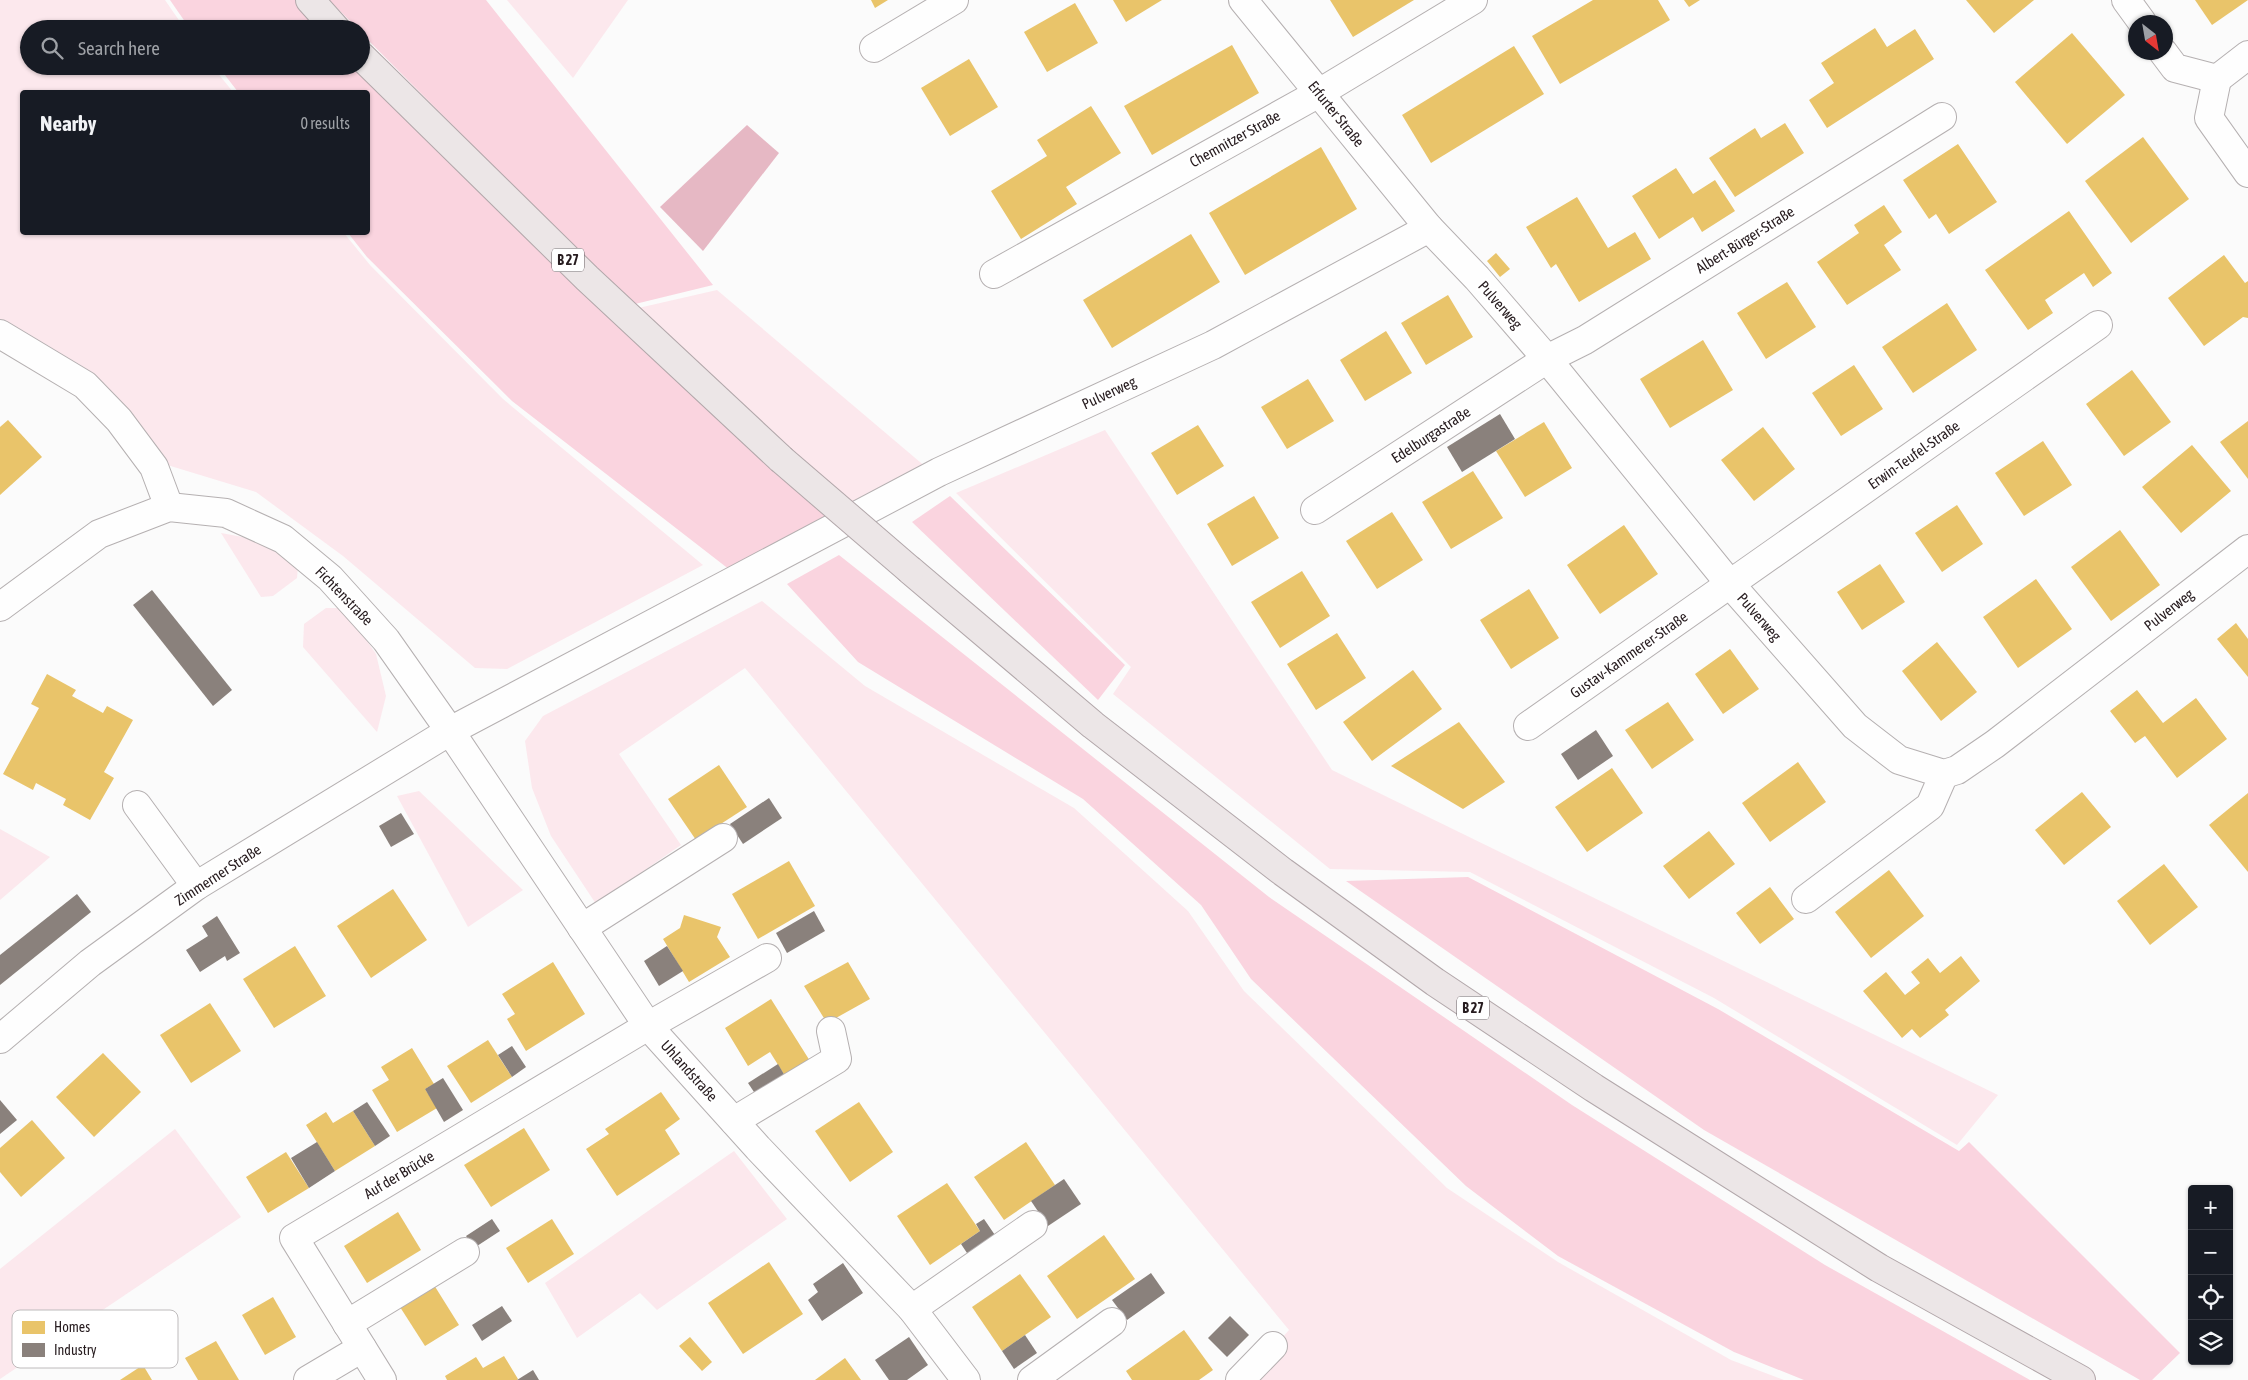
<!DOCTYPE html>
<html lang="en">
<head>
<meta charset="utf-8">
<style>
	:root { --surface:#171b24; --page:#20242c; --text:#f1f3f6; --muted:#9ea1a6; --line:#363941 }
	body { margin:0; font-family:"Asap Condensed",sans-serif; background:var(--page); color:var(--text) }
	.controls { position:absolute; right:15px; bottom:15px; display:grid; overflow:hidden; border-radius:5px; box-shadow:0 1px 4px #0004 }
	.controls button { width:45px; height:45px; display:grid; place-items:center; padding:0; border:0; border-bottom:1px solid var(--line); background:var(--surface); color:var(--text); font:25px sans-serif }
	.compass { position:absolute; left:2128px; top:15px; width:45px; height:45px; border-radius:50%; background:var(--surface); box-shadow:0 1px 4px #0004; rotate:149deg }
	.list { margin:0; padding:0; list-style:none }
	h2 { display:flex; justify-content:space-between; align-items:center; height:65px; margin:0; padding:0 20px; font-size:21px }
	h2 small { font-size:16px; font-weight:400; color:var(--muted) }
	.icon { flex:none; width:28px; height:28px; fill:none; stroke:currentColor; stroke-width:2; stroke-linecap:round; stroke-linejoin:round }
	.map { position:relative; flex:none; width:2248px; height:1380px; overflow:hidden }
	.search { position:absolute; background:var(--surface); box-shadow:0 1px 4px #0004; left:20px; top:20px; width:350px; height:55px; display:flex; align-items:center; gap:12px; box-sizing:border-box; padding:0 18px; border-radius:28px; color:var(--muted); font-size:19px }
	.panel { position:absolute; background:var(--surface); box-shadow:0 1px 4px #0004; left:20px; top:90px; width:350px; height:145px; border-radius:5px }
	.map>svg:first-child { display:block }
	.green { fill:#fce8ed }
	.forest { fill:#fad4df }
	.water { fill:#e6b8c4 }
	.homes { fill:#e9c46a }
	.industry { fill:#8a817c }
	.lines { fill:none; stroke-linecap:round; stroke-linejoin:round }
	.minor-casing { stroke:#b5b0b1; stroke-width:30 }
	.major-casing { stroke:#b2a7aa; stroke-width:30 }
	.minor { stroke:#fefefe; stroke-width:28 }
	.major { stroke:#ece6e7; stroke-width:28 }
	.major-bridge-casing { stroke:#b2a7aa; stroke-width:30; stroke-linecap:butt }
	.major-bridge { stroke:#ece6e7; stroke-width:28 }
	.labels { text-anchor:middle; stroke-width:5; stroke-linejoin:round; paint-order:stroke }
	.shield { fill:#fff; stroke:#675f62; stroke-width:1 }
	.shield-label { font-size:14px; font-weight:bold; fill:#261b1e }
	.street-label { font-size:15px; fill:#261b1e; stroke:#fff }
	.key { fill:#fff; stroke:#bebbbc; stroke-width:1 }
	.key-label { font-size:14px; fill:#261b1e }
</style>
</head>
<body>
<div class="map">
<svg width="2248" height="1380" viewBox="0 0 2248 1380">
	<rect width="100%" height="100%" fill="#fbfbfb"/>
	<g class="green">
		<path d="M 0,0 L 165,0 L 185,29 L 29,29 L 29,66 L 212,66 L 233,92 L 22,92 L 22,232 L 344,233 L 370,265 L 503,399 L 703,565 L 507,669 L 475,668 L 343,556 L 256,492 L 164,464 L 0,325 Z"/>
		<path d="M 507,0 L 628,0 L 573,78 Z"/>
		<path d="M 717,290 L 927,468 L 851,508 L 634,309 Z"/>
		<path d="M 1105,430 L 1332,770 L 1998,1095 L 1957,1145 L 1714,998 L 1470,872 L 1330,869 L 1113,694 L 1131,667 L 956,493 Z"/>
		<path d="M 221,533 C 254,539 273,541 298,566 L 297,578 L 273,596 L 261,597 Z"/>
		<path d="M 762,601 L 865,686 L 1074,808 L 1188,911 L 1244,991 L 1447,1188 L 1558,1262 L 1731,1360 L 1784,1380 L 1245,1380 L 1289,1330 L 745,668 L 619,754 L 681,845 L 596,904 L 551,836 L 532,788 L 525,741 L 543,716 Z"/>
		<path d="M 326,608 L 344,608 L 376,654 L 386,696 L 377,732 L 303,647 L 304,624 Z"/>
		<path d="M 419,791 L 523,890 L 468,927 L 397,796 Z"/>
		<path d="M 0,829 L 50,857 L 0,900 Z"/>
		<path d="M 175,1129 L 241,1217 L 0,1379 L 0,1269 Z"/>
		<path d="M 734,1151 L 787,1219 L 657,1310 L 640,1293 L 577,1338 L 545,1283 Z"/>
	</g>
	<g class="forest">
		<path d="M 170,0 L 311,0 L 338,29 L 190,29 Z"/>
		<path d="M 329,0 L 486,0 L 713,285 L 631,305 L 361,33 L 361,29 L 358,29 Z"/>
		<path d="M 218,66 L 361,66 L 833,518 L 730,570 L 512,401 L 367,257 L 348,233 L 368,232 L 368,92 L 238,92 Z"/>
		<path d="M 950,496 L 1125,665 L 1098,700 L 912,522 Z"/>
		<path d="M 839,555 L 1269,897 L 1572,1105 L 1825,1265 L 2030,1380 L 1804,1380 L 1734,1352 L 1558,1256 L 1466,1186 L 1251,979 L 1201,905 L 1083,799 L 858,662 L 787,584 Z"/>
		<path d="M 1468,877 L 1718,1009 L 1959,1151 L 1969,1142 L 2180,1353 L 2152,1380 L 2140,1380 L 1704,1130 L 1346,881 Z"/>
	</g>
	<path class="water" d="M 747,125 L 779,153 L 703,251 L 660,207 Z"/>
	<g class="homes">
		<path d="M 871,0 L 888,0 L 875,8 Z"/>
		<path d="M 1113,0 L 1162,0 L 1126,22 Z"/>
		<path d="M 1330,0 L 1414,0 L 1353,37 Z"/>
		<path d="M 1593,0 L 1658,0 L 1670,20 L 1560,84 L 1532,36 Z"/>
		<path d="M 1684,0 L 1700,0 L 1689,7 Z"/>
		<path d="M 1966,0 L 2034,0 L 1994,33 Z"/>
		<path d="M 2195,0 L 2248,0 L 2212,25 Z"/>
		<path d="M 1075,3 L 1098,43 L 1047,72 L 1024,32 Z"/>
		<path d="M 1875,28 L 1887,47 L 1915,29 L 1934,59 L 1827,128 L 1809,100 L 1834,83 L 1821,63 Z"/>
		<path d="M 2072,33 L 2125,95 L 2067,144 L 2015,82 Z"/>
		<path d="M 1232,45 L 1259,93 L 1152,155 L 1124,106 Z"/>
		<path d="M 1514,46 L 1544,94 L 1431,163 L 1402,115 Z"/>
		<path d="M 969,59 L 998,107 L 950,136 L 921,88 Z"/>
		<path d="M 1091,106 L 1121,153 L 1066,187 L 1077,204 L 1021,239 L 991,191 L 1047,156 L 1037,140 Z"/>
		<path d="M 1785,123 L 1804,153 L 1735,197 L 1709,158 L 1755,128 L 1761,138 Z"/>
		<path d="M 2143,137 L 2189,199 L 2131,243 L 2085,181 Z"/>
		<path d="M 1958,144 L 1997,202 L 1949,234 L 1936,214 L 1929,219 L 1903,180 Z"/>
		<path d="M 1321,147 L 1357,209 L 1245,275 L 1209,213 Z"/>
		<path d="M 1676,168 L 1693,194 L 1715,180 L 1735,211 L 1702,232 L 1693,217 L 1659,239 L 1632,196 Z"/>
		<path d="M 1577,197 L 1608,248 L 1635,232 L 1651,259 L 1579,302 L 1556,264 L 1551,268 L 1526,227 Z"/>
		<path d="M 1884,205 L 1902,232 L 1884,245 L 1901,270 L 1847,305 L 1817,262 L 1859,233 L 1854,225 Z"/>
		<path d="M 2069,211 L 2112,273 L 2093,287 L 2084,273 L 2045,300 L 2053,313 L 2028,330 L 1985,270 Z"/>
		<path d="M 1191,234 L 1220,282 L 1112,348 L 1083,300 Z"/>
		<path d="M 1496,253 L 1510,269 L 1500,277 L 1487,261 Z"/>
		<path d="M 2224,255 L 2245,283 L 2248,281 L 2248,318 L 2243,317 L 2204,346 L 2168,298 Z"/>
		<path d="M 1787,282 L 1816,327 L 1766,359 L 1737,313 Z"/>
		<path d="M 1448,295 L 1473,337 L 1426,365 L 1401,323 Z"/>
		<path d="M 1947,303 L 1977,350 L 1913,393 L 1882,347 Z"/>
		<path d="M 1386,331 L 1412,373 L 1365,401 L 1340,360 Z"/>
		<path d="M 1703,340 L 1733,390 L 1670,428 L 1640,379 Z"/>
		<path d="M 1854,365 L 1883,409 L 1841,436 L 1812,393 Z"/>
		<path d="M 2132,370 L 2171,422 L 2124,456 L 2086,404 Z"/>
		<path d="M 1308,379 L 1334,421 L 1287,449 L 1261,407 Z"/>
		<path d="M 8,420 L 42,457 L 0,495 L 0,427 Z"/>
		<path d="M 2248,421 L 2248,479 L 2220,442 Z"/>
		<path d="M 1544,422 L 1572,468 L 1525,497 L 1496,451 Z"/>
		<path d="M 1198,425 L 1224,466 L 1177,495 L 1151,453 Z"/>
		<path d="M 1763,427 L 1795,469 L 1754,501 L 1721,460 Z"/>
		<path d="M 2043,441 L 2072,485 L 2024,516 L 1995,473 Z"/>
		<path d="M 2192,445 L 2231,491 L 2181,533 L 2142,487 Z"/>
		<path d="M 1473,471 L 1503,518 L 1451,549 L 1422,502 Z"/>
		<path d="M 1254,496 L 1279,538 L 1232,566 L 1207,524 Z"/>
		<path d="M 1957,505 L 1983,544 L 1942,572 L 1915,533 Z"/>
		<path d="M 1392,512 L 1423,560 L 1377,589 L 1346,541 Z"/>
		<path d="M 1624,525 L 1658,574 L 1600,614 L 1567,565 Z"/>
		<path d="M 2120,530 L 2160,585 L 2111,621 L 2071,567 Z"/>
		<path d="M 1880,564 L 1905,602 L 1862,630 L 1837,592 Z"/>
		<path d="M 1302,571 L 1330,616 L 1280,648 L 1251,602 Z"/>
		<path d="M 2036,579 L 2072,629 L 2018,668 L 1983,617 Z"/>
		<path d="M 1529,589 L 1559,638 L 1511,669 L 1480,620 Z"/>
		<path d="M 2236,623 L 2248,639 L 2248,677 L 2217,639 Z"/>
		<path d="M 1337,633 L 1366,678 L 1316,710 L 1287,664 Z"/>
		<path d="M 1937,642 L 1977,692 L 1941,721 L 1902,671 Z"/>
		<path d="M 1730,649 L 1759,689 L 1723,714 L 1695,674 Z"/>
		<path d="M 1413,670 L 1442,709 L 1372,761 L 1343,722 Z"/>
		<path d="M 47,674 L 76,690 L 72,696 L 103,713 L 107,706 L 133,720 L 104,772 L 114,778 L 90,820 L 63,805 L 66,799 L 36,783 L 33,790 L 3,774 L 39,708 L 31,704 Z"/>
		<path d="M 2137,690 L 2163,723 L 2196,698 L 2227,739 L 2177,778 L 2145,736 L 2135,743 L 2110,711 Z"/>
		<path d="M 1668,702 L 1694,740 L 1652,769 L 1625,730 Z"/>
		<path d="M 1459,722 L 1505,782 L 1463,809 L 1391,766 Z"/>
		<path d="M 1798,762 L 1826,802 L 1770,842 L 1742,803 Z"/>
		<path d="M 719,765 L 747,807 L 696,840 L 668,799 Z"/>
		<path d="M 1612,768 L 1643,813 L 1587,852 L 1555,807 Z"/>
		<path d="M 2082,792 L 2111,827 L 2064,865 L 2035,830 Z"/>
		<path d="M 2248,793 L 2248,872 L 2209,825 Z"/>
		<path d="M 1709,831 L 1735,864 L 1689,899 L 1663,866 Z"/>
		<path d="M 789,861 L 815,906 L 758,939 L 732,894 Z"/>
		<path d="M 2164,864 L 2198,907 L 2150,945 L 2117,901 Z"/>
		<path d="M 1889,870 L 1924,916 L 1871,958 L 1835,912 Z"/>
		<path d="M 1770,887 L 1794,919 L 1760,944 L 1736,913 Z"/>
		<path d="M 393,889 L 427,940 L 371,978 L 337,926 Z"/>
		<path d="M 684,915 L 721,927 L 717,937 L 730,957 L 689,982 L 663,939 L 680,928 Z"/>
		<path d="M 295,946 L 326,996 L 274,1028 L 243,979 Z"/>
		<path d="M 1961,956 L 1980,981 L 1945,1010 L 1949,1015 L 1920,1038 L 1912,1029 L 1902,1038 L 1863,991 L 1886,972 L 1905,995 L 1920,983 L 1911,972 L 1928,958 L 1940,973 Z"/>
		<path d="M 553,962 L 585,1014 L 526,1051 L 507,1019 L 515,1014 L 502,994 Z"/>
		<path d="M 848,962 L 870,999 L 827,1023 L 804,986 Z"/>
		<path d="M 771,999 L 810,1061 L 785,1076 L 770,1052 L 748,1066 L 725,1028 Z"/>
		<path d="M 210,1003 L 241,1051 L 191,1083 L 160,1035 Z"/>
		<path d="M 488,1040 L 512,1077 L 471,1103 L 447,1066 Z"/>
		<path d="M 412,1048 L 434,1084 L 425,1089 L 437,1108 L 397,1132 L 372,1090 L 389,1080 L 381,1067 Z"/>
		<path d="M 103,1053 L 141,1092 L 94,1137 L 56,1097 Z"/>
		<path d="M 661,1092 L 680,1119 L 665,1130 L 680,1154 L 617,1196 L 586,1149 L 609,1134 L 605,1129 Z"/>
		<path d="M 859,1102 L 893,1152 L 850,1182 L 815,1131 Z"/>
		<path d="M 353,1111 L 375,1146 L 335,1171 L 306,1125 L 326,1112 L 333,1123 Z"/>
		<path d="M 32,1120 L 65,1158 L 21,1197 L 0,1172 L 0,1148 Z"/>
		<path d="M 524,1128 L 550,1170 L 491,1207 L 464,1165 Z"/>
		<path d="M 1026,1142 L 1055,1185 L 1004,1220 L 974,1177 Z"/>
		<path d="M 286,1152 L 309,1188 L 268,1213 L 246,1177 Z"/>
		<path d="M 947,1183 L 980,1231 L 930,1265 L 897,1216 Z"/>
		<path d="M 398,1212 L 421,1250 L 367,1283 L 344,1246 Z"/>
		<path d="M 552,1219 L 574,1254 L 528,1283 L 506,1248 Z"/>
		<path d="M 1104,1235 L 1135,1279 L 1077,1319 L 1047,1276 Z"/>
		<path d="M 769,1262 L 803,1314 L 743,1354 L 708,1303 Z"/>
		<path d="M 1020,1274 L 1051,1317 L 1002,1351 L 972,1307 Z"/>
		<path d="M 434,1285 L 459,1325 L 425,1346 L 400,1307 Z"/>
		<path d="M 273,1297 L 296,1337 L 265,1355 L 242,1315 Z"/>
		<path d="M 1184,1330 L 1213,1370 L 1199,1380 L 1132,1380 L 1126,1371 Z"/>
		<path d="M 690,1337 L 712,1362 L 702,1371 L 679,1346 Z"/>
		<path d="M 216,1341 L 239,1380 L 198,1380 L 185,1358 Z"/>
		<path d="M 504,1356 L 518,1379 L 517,1380 L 447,1380 L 445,1376 L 476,1357 L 483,1368 Z"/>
		<path d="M 845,1358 L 861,1380 L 815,1380 Z"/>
		<path d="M 143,1365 L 152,1380 L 120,1380 Z"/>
	</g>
	<g class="industry">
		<path d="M 1500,414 L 1515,439 L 1462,472 L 1447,447 Z"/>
		<path d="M 152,590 L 232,690 L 213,706 L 133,605 Z"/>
		<path d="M 1596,730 L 1613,756 L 1578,780 L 1561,754 Z"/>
		<path d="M 769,798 L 782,818 L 743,844 L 730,824 Z"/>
		<path d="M 401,813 L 414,834 L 391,847 L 379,826 Z"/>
		<path d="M 77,894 L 91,912 L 0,985 L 0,955 Z"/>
		<path d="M 814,911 L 825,931 L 787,953 L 776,933 Z"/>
		<path d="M 217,916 L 240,953 L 227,961 L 225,956 L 200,972 L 186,950 L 208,936 L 202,926 Z"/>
		<path d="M 667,946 L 683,971 L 659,986 L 644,961 Z"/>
		<path d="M 512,1046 L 526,1067 L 512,1077 L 498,1055 Z"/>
		<path d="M 778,1064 L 785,1076 L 756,1095 L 748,1083 Z"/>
		<path d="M 443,1078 L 463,1110 L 444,1122 L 425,1089 Z"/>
		<path d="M 0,1100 L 17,1120 L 0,1134 Z"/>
		<path d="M 367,1102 L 390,1136 L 375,1146 L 353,1111 Z"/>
		<path d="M 317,1142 L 335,1171 L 309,1188 L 291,1158 Z"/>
		<path d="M 1064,1179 L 1081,1204 L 1048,1226 L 1031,1201 Z"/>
		<path d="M 492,1219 L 500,1231 L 474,1248 L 466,1236 Z"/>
		<path d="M 984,1219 L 999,1241 L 971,1259 L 961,1244 L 980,1231 L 976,1224 Z"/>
		<path d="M 843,1263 L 863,1293 L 822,1321 L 808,1300 L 818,1292 L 813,1284 Z"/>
		<path d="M 1151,1273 L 1165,1293 L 1127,1320 L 1112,1300 Z"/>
		<path d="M 502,1306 L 512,1321 L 482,1341 L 472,1325 Z"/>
		<path d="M 1230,1316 L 1249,1335 L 1227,1357 L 1208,1338 Z"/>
		<path d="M 1025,1335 L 1037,1353 L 1014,1369 L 1002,1351 Z"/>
		<path d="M 909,1337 L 928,1365 L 907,1380 L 889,1380 L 875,1360 Z"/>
		<path d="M 533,1370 L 539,1380 L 517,1380 Z"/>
	</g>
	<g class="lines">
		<defs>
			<g id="minor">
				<path d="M 1243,0 L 1429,228 L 1477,278 L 1547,359 L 1730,584 L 1855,726 L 1899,760 L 1944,774 L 1957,770 L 1995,744 L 2248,549"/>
				<path d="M 2126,0 L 2142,22"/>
				<path d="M 874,48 L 954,0"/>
				<path d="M 2163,52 L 2175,68 L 2217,79"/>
				<path d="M 2217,79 L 2209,118 L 2248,173"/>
				<path d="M 2217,79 L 2248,55"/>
				<path d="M 994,274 L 1319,93 L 1473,0"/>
				<path d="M 0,334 L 85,385 L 119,420 L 154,467 L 169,507"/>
				<path d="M 1315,510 L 1547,359 L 1585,340 L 1942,117"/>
				<path d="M 0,607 L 99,534 L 169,507 L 226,513 L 283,539 L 330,578 L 386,640 L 450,731 L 648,1026 L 758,1148 L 912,1309 L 966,1380"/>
				<path d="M 1528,726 L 2098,325"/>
				<path d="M 137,805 L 196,886"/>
				<path d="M 1806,899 L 1930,806 L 1944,774"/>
				<path d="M 582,928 L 723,838"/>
				<path d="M 0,1039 L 90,963 L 196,886 L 450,731 L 939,472 L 1213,345 L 1429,228"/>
				<path d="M 734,1121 L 837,1059 L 831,1031"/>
				<path d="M 912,1309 L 1033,1225"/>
				<path d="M 347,1324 L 465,1252"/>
				<path d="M 308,1380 L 362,1348"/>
				<path d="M 382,1380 L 294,1238 L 648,1026 L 767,958"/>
				<path d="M 1032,1380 L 1112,1322"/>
				<path d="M 1240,1380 L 1273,1346"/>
			</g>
			<g id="major">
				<path d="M 310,0 L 336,29"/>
				<path d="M 361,56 L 587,278 L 781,459"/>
				<path d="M 910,570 L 1093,725 L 1283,872 L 1435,982 L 1594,1088 L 1879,1268 L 2081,1380"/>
			</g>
		</defs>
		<use href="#minor" class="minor-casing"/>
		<use href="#major" class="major-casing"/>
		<use href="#minor" class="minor"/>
		<use href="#major" class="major"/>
		<defs>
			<path id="major-bridge" d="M 781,459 L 910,570"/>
		</defs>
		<use href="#major-bridge" class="major-bridge-casing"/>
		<use href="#major-bridge" class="major-bridge"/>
	</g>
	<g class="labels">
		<g class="shield">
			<rect x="552" y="248.5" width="32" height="23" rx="4"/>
			<rect x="1457" y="996.5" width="32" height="23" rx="4"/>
		</g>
		<g class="shield-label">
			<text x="568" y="265">B 27</text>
			<text x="1473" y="1013">B 27</text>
		</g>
		<g class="street-label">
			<text transform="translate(1336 114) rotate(51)" y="5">Erfurter Straße</text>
			<text transform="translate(1235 139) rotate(-29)" y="5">Chemnitzer Straße</text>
			<text transform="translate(1745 240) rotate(-32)" y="5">Albert-Bürger-Straße</text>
			<text transform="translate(1500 305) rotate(49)" y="5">Pulverweg</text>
			<text transform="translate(1109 393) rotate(-25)" y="5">Pulverweg</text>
			<text transform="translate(1431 435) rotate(-33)" y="5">Edelburgastraße</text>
			<text transform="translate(1914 455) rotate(-35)" y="5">Erwin-Teufel-Straße</text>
			<text transform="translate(344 596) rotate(46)" y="5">Fichtenstraße</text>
			<text transform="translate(2169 610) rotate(-38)" y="5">Pulverweg</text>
			<text transform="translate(1759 617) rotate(49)" y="5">Pulverweg</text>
			<text transform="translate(1629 655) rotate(-35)" y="5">Gustav-Kammerer-Straße</text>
			<text transform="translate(218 875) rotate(-33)" y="5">Zimmerner Straße</text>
			<text transform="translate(689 1071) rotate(48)" y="5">Uhlandstraße</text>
			<text transform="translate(399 1175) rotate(-31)" y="5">Auf der Brücke</text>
		</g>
	</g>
	<rect x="12" y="1310" width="166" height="58" rx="8" class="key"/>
	<rect x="22" y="1321" width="23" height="13" fill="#e9c46a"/>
	<rect x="22" y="1343" width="23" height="14" fill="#8a817c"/>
	<g class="key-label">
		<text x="54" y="1332">Homes</text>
		<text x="54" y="1355">Industry</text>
	</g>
</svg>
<div class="controls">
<button>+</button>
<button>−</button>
<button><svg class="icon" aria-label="locate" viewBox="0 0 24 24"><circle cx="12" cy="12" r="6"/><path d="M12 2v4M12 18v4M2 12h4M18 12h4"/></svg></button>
<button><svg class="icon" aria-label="layers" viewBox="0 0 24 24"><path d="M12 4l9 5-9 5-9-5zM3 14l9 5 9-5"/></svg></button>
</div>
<svg class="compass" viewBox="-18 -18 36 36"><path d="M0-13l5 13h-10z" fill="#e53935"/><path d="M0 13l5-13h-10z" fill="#9ea1a6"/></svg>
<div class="search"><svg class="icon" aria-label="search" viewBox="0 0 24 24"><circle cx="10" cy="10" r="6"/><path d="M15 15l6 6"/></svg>Search here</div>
<section class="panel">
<h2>Nearby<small>0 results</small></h2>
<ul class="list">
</ul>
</section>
</div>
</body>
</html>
